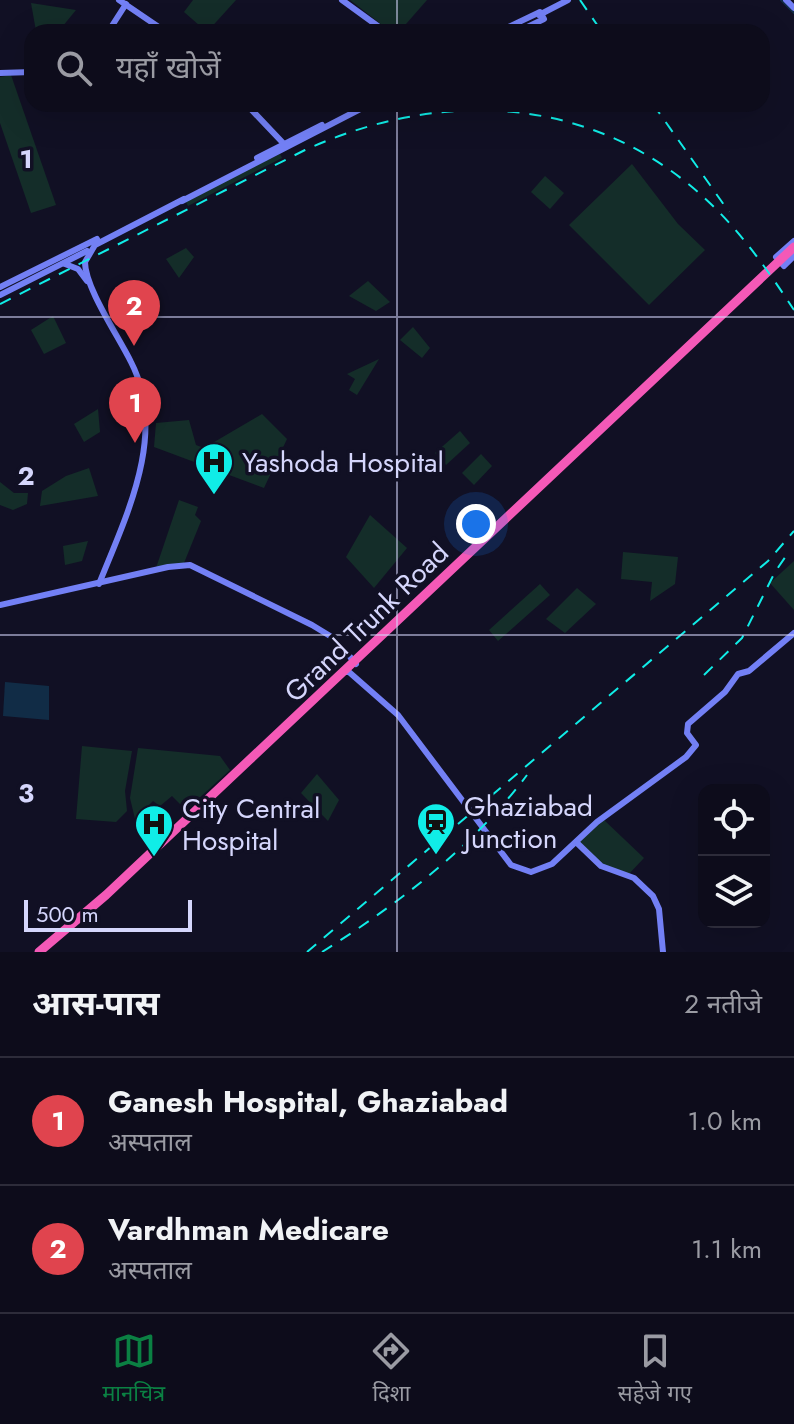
<!DOCTYPE html>
<html lang="hi">
<head>
<meta charset="utf-8">
<style>
	:root { --surface:#0d0c1b; --page:#1b1a28; --text:#f1f3f6; --muted:#9a9ba3; --line:#2d2c3a; --accent:#0b8043 }
	body { margin:0; font-family:Jost,"Noto Sans Devanagari",sans-serif; background:var(--page); color:var(--text) }
	.controls { position:absolute; right:24px; bottom:24px; display:grid; overflow:hidden; border-radius:16px; box-shadow:0 8px 32px #0002 }
	.controls button { width:72px; height:72px; display:grid; place-items:center; padding:0; border:0; border-bottom:2px solid var(--line); background:var(--surface); color:var(--text); font:40px sans-serif }
	.scale { position:absolute; left:24px; bottom:20px; width:168px; box-sizing:border-box; padding-left:8px; border:4px solid #d5d6fc; border-top:0; font-size:22px; line-height:28px; white-space:nowrap; color:#d5d6fc; -webkit-text-stroke:6px #111024; paint-order:stroke }
	.you { position:absolute; left:476px; top:524px; width:28px; height:28px; margin:-20px; border:6px solid #fff; border-radius:50%; background:#1a73e8; box-shadow:0 0 0 12px #1a73e833 }
	.badge { display:grid; place-items:center; width:52px; height:52px; border-radius:50%; background:var(--accent); color:#fff; font-size:26px; font-weight:700 }
	.pin { position:absolute; translate:-50% -66px; filter:drop-shadow(0 2px 4px #0008) }
	.pin::after { content:''; position:absolute; top:42px; width:28px; height:24px; background:inherit; clip-path:polygon(0 0,100% 0,50% 100%) }
	.list { margin:0; padding:0; list-style:none }
	h2 { display:flex; justify-content:space-between; align-items:center; height:104px; margin:0; padding:0 32px; font-size:34px }
	h2 small { font-size:26px; font-weight:400; color:var(--muted) }
	.list li { display:grid; grid-template-columns:52px 1fr auto; gap:24px; align-items:center; box-sizing:border-box; height:128px; padding:0 32px; border-top:2px solid var(--line) }
	.list b { display:block; font-size:30px; white-space:nowrap }
	.list p { margin:0; font-size:26px; white-space:nowrap; color:var(--muted) }
	.list em { font-size:26px; font-style:normal; color:var(--muted) }
	.icon { flex:none; width:44px; height:44px; fill:none; stroke:currentColor; stroke-width:2; stroke-linecap:round; stroke-linejoin:round }
	.map { position:relative; flex:none; width:794px; height:952px; overflow:hidden }
	.search { position:absolute; background:var(--surface); box-shadow:0 8px 32px #0002; left:24px; right:24px; top:24px; height:88px; display:flex; align-items:center; gap:20px; box-sizing:border-box; padding:0 28px; border-radius:24px; color:var(--muted); font-size:30px }
	.sheet { height:360px; background:var(--surface) }
	nav { display:flex; justify-content:space-around; align-items:center; box-sizing:border-box; height:112px; border-top:2px solid var(--line); background:var(--surface); font-size:22px; color:var(--muted) }
	nav a { display:grid; justify-items:center; gap:4px }
	nav .on { color:var(--accent) }
	.map>svg:first-child { display:block }
	.green { fill:#142d29 }
	.water { fill:#112c46 }
	.lines { fill:none; stroke-linecap:round; stroke-linejoin:round }
	.stream { stroke:#112c46; stroke-width:2 }
	.secondary { stroke:#7380f5; stroke-width:6 }
	.highway { stroke:#f459b7; stroke-width:9 }
	.rail { stroke:#10ede7; stroke-width:2; stroke-dasharray:12 10; stroke-linecap:butt }
	.grid { fill:none; stroke:#d5d6fc; stroke-width:2; stroke-opacity:0.55 }
	.labels { text-anchor:middle; stroke-width:7; stroke-linejoin:round; paint-order:stroke }
	.poi-label { font-size:28px; fill:#d5d6fc; stroke:#111024; text-anchor:start }
	.street-label { font-size:28px; fill:#d5d6fc; stroke:#111024 }
	.grid-label { font-size:26px; text-anchor:middle; font-weight:bold; fill:#d5d6fc; stroke:#111024; stroke-width:7; stroke-linejoin:round; paint-order:stroke }
</style>
</head>
<body>
<div class="map">
<svg width="794" height="952" viewBox="0 0 794 952">
	<rect width="100%" height="100%" fill="#111024"/>
	<g class="green">
		<path d="M 193,0 L 236,0 L 207,32 L 184,12 Z"/>
		<path d="M 350,0 L 427,0 L 399,32 L 391,32 Z"/>
		<path d="M 31,3 L 76,10 L 58,32 L 36,31 Z"/>
		<path d="M 11,75 L 56,205 L 31,213 L 0,123 L 0,77 Z"/>
		<path d="M 280,154 L 282,158 L 188,206 L 185,200 Z"/>
		<path d="M 632,164 L 678,224 L 705,250 L 649,305 L 569,225 Z"/>
		<path d="M 545,176 L 564,193 L 550,209 L 531,192 Z"/>
		<path d="M 186,248 L 194,257 L 179,278 L 166,259 Z"/>
		<path d="M 368,281 L 390,302 L 376,311 L 349,296 Z"/>
		<path d="M 53,316 L 66,343 L 44,354 L 31,330 Z"/>
		<path d="M 413,327 L 430,348 L 422,358 L 400,340 Z"/>
		<path d="M 379,359 L 357,395 L 349,390 L 355,379 L 347,374 Z"/>
		<path d="M 98,409 L 100,432 L 84,442 L 74,424 Z"/>
		<path d="M 262,414 L 287,439 L 264,488 L 154,447 L 156,423 L 189,420 L 196,445 L 204,448 Z"/>
		<path d="M 460,431 L 470,443 L 446,465 L 435,453 Z"/>
		<path d="M 481,454 L 492,466 L 474,485 L 462,473 Z"/>
		<path d="M 89,468 L 98,496 L 40,506 L 42,491 L 66,476 Z"/>
		<path d="M 0,482 L 14,493 L 28,493 L 27,504 L 13,510 L 0,505 Z"/>
		<path d="M 179,500 L 198,507 L 195,515 L 201,521 L 184,563 L 156,568 Z"/>
		<path d="M 370,515 L 407,548 L 374,588 L 346,557 Z"/>
		<path d="M 88,541 L 82,561 L 65,565 L 63,546 Z"/>
		<path d="M 623,552 L 678,557 L 675,584 L 650,601 L 652,582 L 621,579 Z"/>
		<path d="M 794,561 L 794,610 L 770,583 Z"/>
		<path d="M 540,584 L 550,595 L 498,641 L 489,630 Z"/>
		<path d="M 577,588 L 596,604 L 565,633 L 546,619 Z"/>
		<path d="M 82,746 L 132,751 L 125,791 L 127,811 L 116,822 L 76,819 Z"/>
		<path d="M 138,748 L 220,756 L 230,770 L 186,810 L 172,796 L 160,806 L 153,801 L 135,819 L 130,798 Z"/>
		<path d="M 317,774 L 339,800 L 328,821 L 301,793 Z"/>
		<path d="M 604,820 L 644,858 L 627,876 L 610,871 L 578,843 Z"/>
	</g>
	<path class="water" d="M 5,682 L 49,686 L 49,720 L 3,716 Z"/>
	<g class="lines">
		<path class="stream" d="M 781,0 L 794,13"/>
		<g class="secondary">
			<path d="M 119,0 L 166,32"/>
			<path d="M 342,0 L 386,32"/>
			<path d="M 786,0 L 794,8"/>
			<path d="M 539,15 L 568,0"/>
			<path d="M 108,32 L 126,4"/>
			<path d="M 498,32 L 540,12 L 544,19 L 517,32"/>
			<path d="M 0,73 L 32,72"/>
			<path d="M 246,104 L 284,144"/>
			<path d="M 257,158 L 322,125"/>
			<path d="M 182,201 L 370,104"/>
			<path d="M 794,241 L 776,257 L 784,266 L 794,256"/>
			<path d="M 65,264 L 78,269 L 87,281"/>
			<path d="M 0,287 L 97,239"/>
			<path d="M 0,295 L 87,251"/>
			<path d="M 99,584 C 126,516 168,434 131,362 C 119,337 85,288 85,262 L 95,245 L 184,199"/>
			<path d="M 0,605 L 168,567 L 190,565 L 312,625 L 335,639 L 356,664"/>
			<path d="M 344,672 L 349,672 L 398,715 L 511,865 L 531,872 L 552,864 L 597,822 L 686,757 L 696,745 L 687,733 L 688,724 L 725,692 L 738,674 L 749,671 L 794,633"/>
			<path d="M 576,842 L 601,866 L 634,878 L 653,896 L 659,909 L 663,952"/>
		</g>
		<path class="highway" d="M 39,952 L 106,895 L 794,247"/>
		<g class="rail">
			<path d="M 580,0 L 602,32"/>
			<path d="M 653,104 L 729,212"/>
			<path d="M 0,304 L 305,150 C 446,86 602,95 716,209 C 746,239 771,275 794,310"/>
			<path d="M 704,675 L 742,638 L 775,572 L 788,553"/>
			<path d="M 307,952 L 768,561 L 794,531"/>
			<path d="M 322,952 C 397,905 474,846 527,775"/>
		</g>
	</g>
	<path class="grid" d="M 397,0 L 397,32M 397,104 L 397,952M 0,317 L 794,317M 0,635 L 794,635"/>
	<defs>
		<symbol id="hospital-pin" viewBox="-11 -11 22 30"><path d="M0 17L-7.5 6A9.5 9.5 0 1 1 7.5 6Z" fill="#10ede7" stroke="#111024"/><path d="M-5-5h3v3.5h4V-5h3V5h-3V1.5h-4V5h-3Z" fill="#111"/></symbol>
		<symbol id="station-pin" viewBox="-11 -11 22 30"><path d="M0 17L-7.5 6A9.5 9.5 0 1 1 7.5 6Z" fill="#10ede7" stroke="#111024"/><path d="M-3-6H3Q5-6 5-4V2Q5 4 3 4L4.5 6H3L1.5 4h-3L-3 6H-4.5L-3 4Q-5 4-5 2V-4Q-5-6-3-6ZM-3.5-4v3h7v-3ZM-3.5 1v1.5H-2V1ZM2 1v1.5H3.5V1Z" fill="#111"/></symbol>
	</defs>
	<g fill-rule="evenodd">
		<use href="#hospital-pin" x="192" y="440" width="44" height="60"/>
		<use href="#station-pin" x="414" y="800" width="44" height="60"/>
		<use href="#hospital-pin" x="132" y="802" width="44" height="60"/>
	</g>
	<g class="labels">
		<g class="poi-label">
			<text x="242" y="472">Yashoda Hospital</text>
			<text x="464" y="816">Ghaziabad<tspan x="464" dy="32">Junction</tspan></text>
			<text x="182" y="818">City Central<tspan x="182" dy="32">Hospital</tspan></text>
		</g>
		<g class="street-label">
			<text transform="translate(366 622) rotate(-44)" y="10">Grand Trunk Road</text>
		</g>
	</g>
	<g class="grid-label">
		<text x="26" y="168">1</text>
		<text x="26" y="485">2</text>
		<text x="26" y="802">3</text>
	</g>
</svg>
<div class="controls">
<button><svg class="icon" aria-label="locate" viewBox="0 0 24 24"><circle cx="12" cy="12" r="6"/><path d="M12 2v4M12 18v4M2 12h4M18 12h4"/></svg></button>
<button><svg class="icon" aria-label="layers" viewBox="0 0 24 24"><path d="M12 4l9 5-9 5-9-5zM3 14l9 5 9-5"/></svg></button>
</div>
<div class="scale">500 m</div>
<div class="you"></div>
<div class="pin badge" style="left:135px;top:443px;background:#e0444e">1</div>
<div class="pin badge" style="left:134px;top:346px;background:#e0444e">2</div>
<div class="search"><svg class="icon" aria-label="search" viewBox="0 0 24 24"><circle cx="10" cy="10" r="6"/><path d="M15 15l6 6"/></svg>यहाँ खोजें</div>
</div>
<section class="sheet">
<h2>आस-पास<small>2 नतीजे</small></h2>
<ul class="list">
<li><span class="badge" style="background:#e0444e">1</span><div><b>Ganesh Hospital, Ghaziabad</b><p>अस्पताल</p></div><em>1.0 km</em></li>
<li><span class="badge" style="background:#e0444e">2</span><div><b>Vardhman Medicare</b><p>अस्पताल</p></div><em>1.1 km</em></li>
</ul>
</section>
<nav>
<a class="on"><svg class="icon" aria-label="map" viewBox="0 0 24 24"><path d="M3 6l6-2 6 2 6-2v14l-6 2-6-2-6 2zM9 4v14M15 6v14"/></svg>मानचित्र</a>
<a><svg class="icon" aria-label="directions" viewBox="0 0 24 24"><path d="M12 3l9 9-9 9-9-9zM9 14v-3h6M13 9l2 2-2 2"/></svg>दिशा</a>
<a><svg class="icon" aria-label="saved" viewBox="0 0 24 24"><path d="M7 4h10v16l-5-4-5 4z"/></svg>सहेजे गए</a>
</nav>
</body>
</html>
